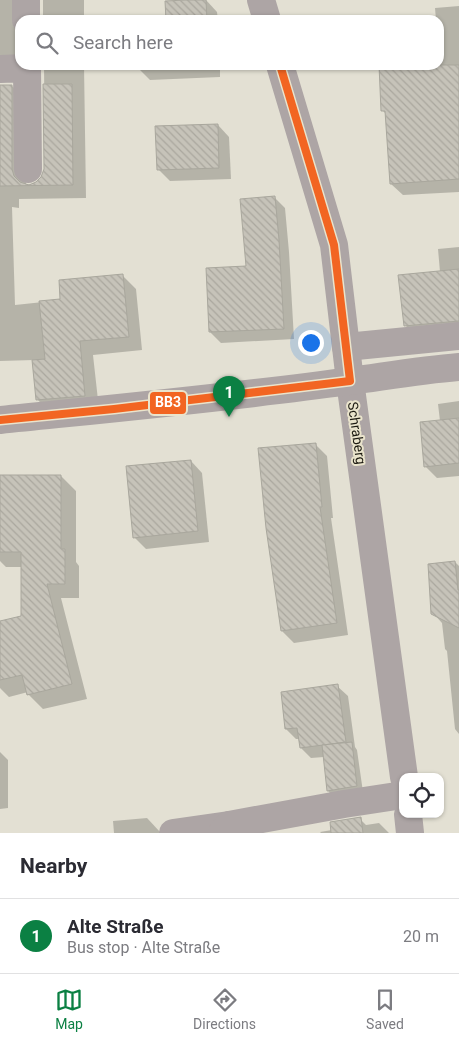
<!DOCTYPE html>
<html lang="en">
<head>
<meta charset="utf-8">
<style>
	:root { --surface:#fff; --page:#f2f2f3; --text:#2b2b33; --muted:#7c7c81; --line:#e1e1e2; --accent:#0b8043 }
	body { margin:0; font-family:Roboto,sans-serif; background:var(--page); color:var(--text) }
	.controls { position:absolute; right:15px; bottom:15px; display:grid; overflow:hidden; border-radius:10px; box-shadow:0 1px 4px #0004 }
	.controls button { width:45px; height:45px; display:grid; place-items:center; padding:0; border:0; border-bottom:1px solid var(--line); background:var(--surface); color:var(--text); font:25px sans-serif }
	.you { position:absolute; left:310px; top:342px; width:18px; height:18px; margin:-12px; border:4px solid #fff; border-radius:50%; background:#1a73e8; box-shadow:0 0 0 8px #1a73e833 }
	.badge { display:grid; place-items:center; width:32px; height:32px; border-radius:50%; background:var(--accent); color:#fff; font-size:16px; font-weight:700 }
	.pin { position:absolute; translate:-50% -41px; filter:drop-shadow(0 1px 2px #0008) }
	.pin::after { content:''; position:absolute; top:26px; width:18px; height:15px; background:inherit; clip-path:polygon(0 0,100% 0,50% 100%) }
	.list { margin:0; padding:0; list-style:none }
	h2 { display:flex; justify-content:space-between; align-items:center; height:65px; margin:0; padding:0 20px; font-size:21px }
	h2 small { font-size:16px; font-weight:400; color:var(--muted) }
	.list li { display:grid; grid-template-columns:32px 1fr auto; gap:15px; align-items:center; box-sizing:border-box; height:75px; padding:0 20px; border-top:1px solid var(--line) }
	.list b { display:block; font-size:19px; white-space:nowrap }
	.list p { margin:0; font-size:16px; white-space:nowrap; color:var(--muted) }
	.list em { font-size:16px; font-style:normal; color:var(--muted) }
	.icon { flex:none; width:28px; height:28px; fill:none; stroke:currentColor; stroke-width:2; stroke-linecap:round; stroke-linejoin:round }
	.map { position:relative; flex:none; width:459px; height:833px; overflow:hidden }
	.search { position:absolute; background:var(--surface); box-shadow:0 1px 4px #0004; left:15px; right:15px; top:15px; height:55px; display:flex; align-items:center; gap:12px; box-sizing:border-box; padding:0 18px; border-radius:15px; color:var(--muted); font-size:19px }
	.sheet { height:140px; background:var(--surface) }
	nav { display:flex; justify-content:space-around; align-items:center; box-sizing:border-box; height:70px; border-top:1px solid var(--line); background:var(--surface); font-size:14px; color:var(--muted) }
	nav a { display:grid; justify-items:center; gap:2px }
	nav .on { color:var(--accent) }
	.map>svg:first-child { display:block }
	.shadow { fill:#0003 }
	.building { fill:url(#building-back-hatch); stroke:#a9a79d }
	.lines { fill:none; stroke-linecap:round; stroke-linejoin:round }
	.minor { stroke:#ada5a5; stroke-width:28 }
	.bus-1-casing { stroke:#eae4cc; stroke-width:11 }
	.bus-1 { stroke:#f26522; stroke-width:8 }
	.labels { text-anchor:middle; stroke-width:4; stroke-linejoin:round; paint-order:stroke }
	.street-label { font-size:14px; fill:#1d1b12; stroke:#eae4cc }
	.line-badge { stroke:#eae4cc; stroke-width:2 }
	.badge-label { font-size:14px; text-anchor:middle; font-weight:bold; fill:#fff }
</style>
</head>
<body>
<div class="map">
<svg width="459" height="833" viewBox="0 0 459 833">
	<defs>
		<pattern id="building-back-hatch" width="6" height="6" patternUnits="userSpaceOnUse" patternTransform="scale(1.25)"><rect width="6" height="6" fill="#c6c3b9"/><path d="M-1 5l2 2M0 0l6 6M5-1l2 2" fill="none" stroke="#aaa79e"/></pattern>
	</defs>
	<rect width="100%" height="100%" fill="#e3e0d3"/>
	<g class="shadow">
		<path d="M 0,0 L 33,0 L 20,20 L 20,65 L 84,65 L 86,198 L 19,199 L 19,208 L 12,207 L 15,305 L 62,300 L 122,275 L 136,289 L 142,350 L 93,355 L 99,409 L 51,414 L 38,400 L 34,360 L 0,361 L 0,86 L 11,85 L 25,99 L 26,185 L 37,183 L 43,177 L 45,169 L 44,66 L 13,67 L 0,75 Z"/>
		<rect x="43" y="0" width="41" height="20"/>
		<path d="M 206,0 L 217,12 L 218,20 L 167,20 Z"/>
		<path d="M 459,6 L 459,192 L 403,195 L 391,184 L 386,114 L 382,110 L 380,65 L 439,65 L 439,20 L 436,20 L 435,8 Z"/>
		<path d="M 138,65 L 220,65 L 220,77 L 150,80 L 138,68 Z"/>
		<path d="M 218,125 L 229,137 L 231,179 L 170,181 L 159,170 Z"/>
		<path d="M 274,197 L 285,208 L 289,252 L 294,339 L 221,343 L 210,332 L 247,267 Z"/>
		<path d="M 459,247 L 459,335 L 419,339 L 405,325 L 440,272 L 438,249 Z"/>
		<path d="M 459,401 L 459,476 L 437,478 L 425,466 L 440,421 L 438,404 Z"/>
		<path d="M 315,444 L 327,456 L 333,518 L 331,518 L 348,635 L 294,643 L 282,631 Z"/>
		<path d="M 191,461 L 202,473 L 209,542 L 146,549 L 134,537 Z"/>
		<path d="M 0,476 L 61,476 L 76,491 L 76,562 L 79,566 L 79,598 L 61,598 L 87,699 L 43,709 L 28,694 L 28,692 L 9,697 L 0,688 L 0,622 L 22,617 L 23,567 L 6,567 L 0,561 Z"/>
		<path d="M 455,562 L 459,566 L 459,734 L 455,729 L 447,651 L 445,649 L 442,623 L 433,613 Z"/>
		<path d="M 337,686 L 348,696 L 355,747 L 357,750 L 363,792 L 334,797 L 328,791 L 324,757 L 311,758 L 301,748 L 300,739 L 296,739 L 286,729 Z"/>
		<path d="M 0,752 L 8,760 L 8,808 L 0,809 Z"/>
		<path d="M 147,818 L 161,833 L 114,833 L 113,821 Z"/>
		<path d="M 360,819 L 366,825 L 379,823 L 389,833 L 321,833 L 320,832 L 332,830 Z"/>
	</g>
	<g class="building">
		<path d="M 186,0 L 206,0 L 207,20 L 166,20 L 165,1 Z"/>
		<path d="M 167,65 L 209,65 L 209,66 L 167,67 Z"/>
		<path d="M 379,65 L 459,65 L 459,179 L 390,184 L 385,111 L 381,111 Z"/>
		<path d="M 43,84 L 72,84 L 73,185 L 0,186 L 0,85 L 12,85 L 12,169 L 14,176 L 20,182 L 29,185 L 36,182 L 41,177 L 44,169 Z"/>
		<path d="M 218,124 L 219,168 L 157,170 L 155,126 Z"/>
		<path d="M 275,196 L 279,240 L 284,329 L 209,332 L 206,268 L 246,266 L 240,199 Z"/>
		<path d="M 459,269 L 459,321 L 404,326 L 398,275 Z"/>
		<path d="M 123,274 L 129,337 L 80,341 L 85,396 L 36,400 L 32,360 L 45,359 L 39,301 L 60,299 L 59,280 Z"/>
		<path d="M 459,418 L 459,463 L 424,467 L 420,422 Z"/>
		<path d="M 316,443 L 322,507 L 320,507 L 337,623 L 281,631 L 266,528 L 258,448 Z"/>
		<path d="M 191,460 L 198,531 L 133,538 L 126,466 Z"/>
		<path d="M 0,475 L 61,475 L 61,549 L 65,549 L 65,584 L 47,584 L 72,684 L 27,695 L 22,675 L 0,680 L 0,621 L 21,616 L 21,552 L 0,552 Z"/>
		<path d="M 455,561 L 458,590 L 459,590 L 459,628 L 431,614 L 428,564 Z"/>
		<path d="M 338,684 L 346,742 L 300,748 L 297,728 L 285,729 L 281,692 Z"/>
		<path d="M 352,742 L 357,786 L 327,791 L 322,745 Z"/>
		<path d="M 361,817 L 363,833 L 331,833 L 330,822 Z"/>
	</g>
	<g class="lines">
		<g class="minor">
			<path d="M 26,0 L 26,20"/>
			<path d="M 261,0 L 267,20"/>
			<path d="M 280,65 L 334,245 L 350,381 L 404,777"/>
			<path d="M 0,69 L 27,68 L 28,169"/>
			<path d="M 346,347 L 459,336"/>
			<path d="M 0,420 C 117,408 234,397 350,381 C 387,376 422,370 459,367"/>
			<path d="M 408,814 L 410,833"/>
			<path d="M 173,833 L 229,825"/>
			<path d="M 222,833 L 229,825 L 344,804 L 403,795"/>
		</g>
		<defs>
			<path id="bus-1" d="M 0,420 L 114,409 L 350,381 L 334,245 L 280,65"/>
		</defs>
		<use href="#bus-1" class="bus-1-casing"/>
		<use href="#bus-1" class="bus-1"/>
	</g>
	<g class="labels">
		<g class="street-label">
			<text transform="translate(357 433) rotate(82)" y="5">Schraberg</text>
		</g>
	</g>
	<rect class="line-badge" x="149" y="391" width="38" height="24" rx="5" fill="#f26522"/>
	<g class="badge-label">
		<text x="168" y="407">BB3</text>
	</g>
</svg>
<div class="controls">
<button><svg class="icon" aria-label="locate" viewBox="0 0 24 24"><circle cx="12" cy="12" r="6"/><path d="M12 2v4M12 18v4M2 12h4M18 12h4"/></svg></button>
</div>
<div class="you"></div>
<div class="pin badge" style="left:229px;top:417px">1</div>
<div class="search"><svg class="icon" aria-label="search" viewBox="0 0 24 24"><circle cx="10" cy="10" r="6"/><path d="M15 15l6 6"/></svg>Search here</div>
</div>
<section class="sheet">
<h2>Nearby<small></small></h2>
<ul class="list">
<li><span class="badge">1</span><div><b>Alte Straße</b><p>Bus stop · Alte Straße</p></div><em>20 m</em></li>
</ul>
</section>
<nav>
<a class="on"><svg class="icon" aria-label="map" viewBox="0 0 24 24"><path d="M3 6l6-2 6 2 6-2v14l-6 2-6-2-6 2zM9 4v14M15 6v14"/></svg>Map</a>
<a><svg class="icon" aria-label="directions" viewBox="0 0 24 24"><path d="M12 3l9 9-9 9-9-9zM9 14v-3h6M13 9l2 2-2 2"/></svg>Directions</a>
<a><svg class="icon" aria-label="saved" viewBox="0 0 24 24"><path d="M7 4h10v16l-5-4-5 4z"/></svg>Saved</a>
</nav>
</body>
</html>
